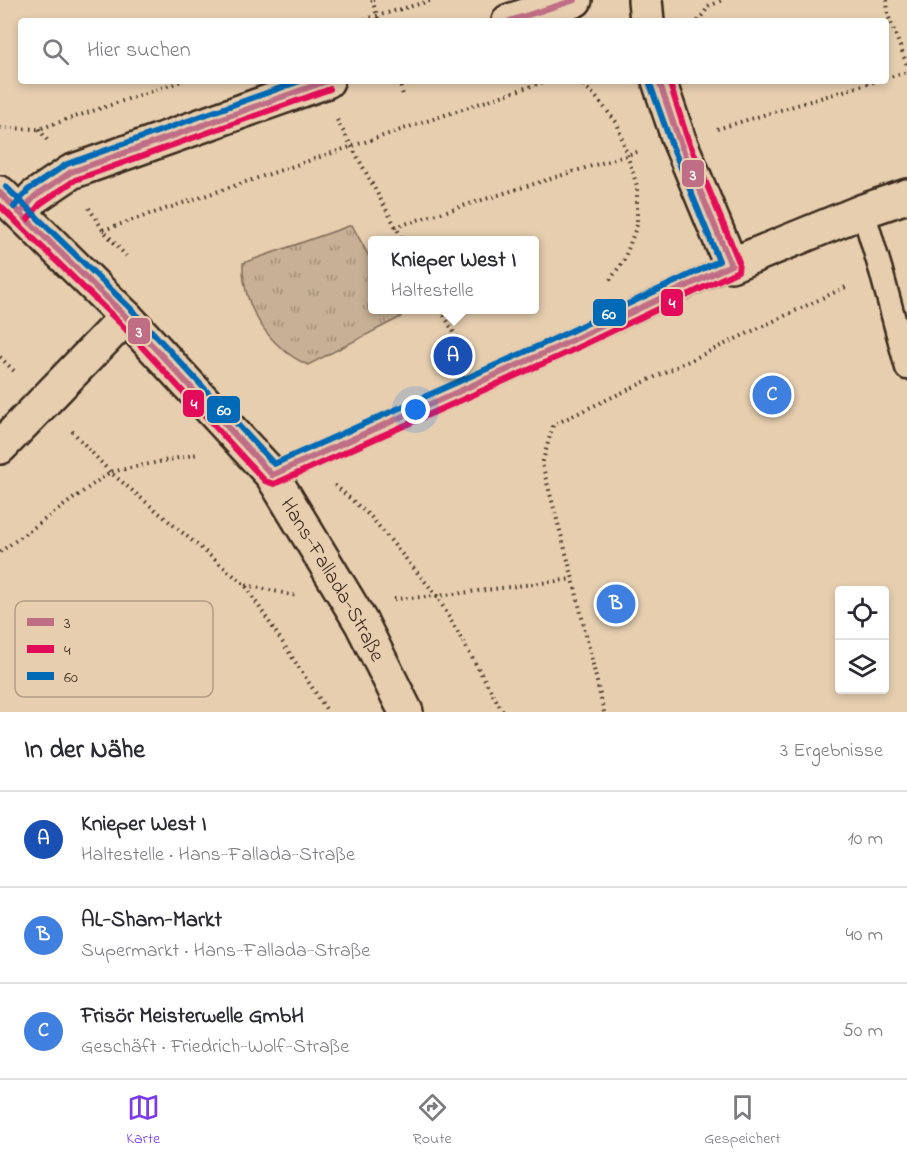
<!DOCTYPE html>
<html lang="de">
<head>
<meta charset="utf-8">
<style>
	:root { --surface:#fff; --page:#f2f2f3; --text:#2b2b33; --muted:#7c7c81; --line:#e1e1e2; --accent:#7c3aed }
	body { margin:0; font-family:"Indie Flower",sans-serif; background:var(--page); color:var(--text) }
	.controls { position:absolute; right:18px; bottom:18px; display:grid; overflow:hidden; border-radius:6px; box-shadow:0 3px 9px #0003 }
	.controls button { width:54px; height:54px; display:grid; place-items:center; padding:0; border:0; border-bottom:2px solid var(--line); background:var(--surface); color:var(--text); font:30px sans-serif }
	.you { position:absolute; left:416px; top:410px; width:21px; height:21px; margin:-15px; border:4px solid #fff; border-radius:50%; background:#1a73e8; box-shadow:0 0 0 9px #1a73e833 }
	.badge { display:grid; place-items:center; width:39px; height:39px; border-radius:50%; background:var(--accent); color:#fff; font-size:20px; font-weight:700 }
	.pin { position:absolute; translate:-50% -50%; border:3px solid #fff; box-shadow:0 2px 6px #0006 }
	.popup { position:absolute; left:368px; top:236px; width:171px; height:78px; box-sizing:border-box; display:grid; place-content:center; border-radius:6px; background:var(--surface); filter:drop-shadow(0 2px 4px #0005); font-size:20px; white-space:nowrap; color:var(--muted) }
	.popup b { font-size:22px; color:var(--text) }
	.popup::after { content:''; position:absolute; left:50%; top:100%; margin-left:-12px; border:12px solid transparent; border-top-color:var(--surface) }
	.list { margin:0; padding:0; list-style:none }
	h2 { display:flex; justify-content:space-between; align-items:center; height:78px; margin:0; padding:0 24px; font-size:26px }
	h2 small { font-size:20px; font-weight:400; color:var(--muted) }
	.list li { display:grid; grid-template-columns:39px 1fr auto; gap:18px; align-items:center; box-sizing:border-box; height:96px; padding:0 24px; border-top:2px solid var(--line) }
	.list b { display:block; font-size:22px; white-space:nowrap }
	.list p { margin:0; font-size:20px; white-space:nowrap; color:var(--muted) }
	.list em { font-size:20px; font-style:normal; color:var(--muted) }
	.icon { flex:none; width:33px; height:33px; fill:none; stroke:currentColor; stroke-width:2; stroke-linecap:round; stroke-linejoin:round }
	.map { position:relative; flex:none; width:907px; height:712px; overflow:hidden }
	.search { position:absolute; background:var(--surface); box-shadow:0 3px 9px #0003; left:18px; right:18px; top:18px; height:66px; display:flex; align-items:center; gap:15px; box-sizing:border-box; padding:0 21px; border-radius:6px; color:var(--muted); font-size:22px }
	.sheet { height:366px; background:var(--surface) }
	nav { display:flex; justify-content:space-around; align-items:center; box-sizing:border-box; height:84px; border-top:2px solid var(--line); background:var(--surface); font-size:16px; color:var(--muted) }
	nav a { display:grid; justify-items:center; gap:3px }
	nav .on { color:var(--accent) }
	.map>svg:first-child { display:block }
	.grass { fill:url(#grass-tufts); stroke:#816d5a; stroke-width:1.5 }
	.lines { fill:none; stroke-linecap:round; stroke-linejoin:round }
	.lane-casing { stroke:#3b2a1e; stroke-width:27 }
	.street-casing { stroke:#3b2a1e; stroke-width:38 }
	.path { stroke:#3b2a1e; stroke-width:4; stroke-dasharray:1.5 4.5; stroke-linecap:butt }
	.lane { stroke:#e6ceaf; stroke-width:22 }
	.street { stroke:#e6ceaf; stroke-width:33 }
	.bus-1-casing { stroke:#e6ceaf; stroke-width:10 }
	.bus-2-casing { stroke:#e6ceaf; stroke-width:10 }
	.bus-3-casing { stroke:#e6ceaf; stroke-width:10 }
	.bus-1 { stroke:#c06e86; stroke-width:6 }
	.bus-2 { stroke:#e30b59; stroke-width:6 }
	.bus-3 { stroke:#006ab7; stroke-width:6 }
	.labels { text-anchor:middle; stroke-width:4.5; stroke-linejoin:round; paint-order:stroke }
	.street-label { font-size:21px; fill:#3b2a1e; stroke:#e6ceaf }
	.key { fill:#e6ceaf; stroke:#b39d84; stroke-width:1.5 }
	.key-label { font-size:16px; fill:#3b2a1e }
	.line-badge { stroke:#e6ceaf; stroke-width:2 }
	.badge-label { font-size:16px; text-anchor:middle; font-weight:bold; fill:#fff }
</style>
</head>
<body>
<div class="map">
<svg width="907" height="712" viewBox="0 0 907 712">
	<defs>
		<pattern id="grass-tufts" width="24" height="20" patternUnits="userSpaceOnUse" patternTransform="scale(1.5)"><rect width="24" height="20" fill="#c7b095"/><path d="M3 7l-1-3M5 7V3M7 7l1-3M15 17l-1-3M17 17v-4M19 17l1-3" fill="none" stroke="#a38f79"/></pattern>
	</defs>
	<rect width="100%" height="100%" fill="#e6ceaf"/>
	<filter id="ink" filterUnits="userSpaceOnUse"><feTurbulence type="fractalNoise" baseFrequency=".0167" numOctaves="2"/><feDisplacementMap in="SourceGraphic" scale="12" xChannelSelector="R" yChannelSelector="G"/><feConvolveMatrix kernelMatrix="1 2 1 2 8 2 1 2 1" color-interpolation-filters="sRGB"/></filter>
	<g filter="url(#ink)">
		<path class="grass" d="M 352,225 L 372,262 L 372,310 L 397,310 L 401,317 L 308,365 C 268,347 242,306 243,263 Z"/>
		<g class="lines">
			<defs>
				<g id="lane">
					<path d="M 863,211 L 881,271 L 907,368"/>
					<path d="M 272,475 L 558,347 L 731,265"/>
				</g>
				<g id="street">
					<path d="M 645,0 L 647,21"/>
					<path d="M 509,21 L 575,0"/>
					<path d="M 659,81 L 679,140 L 731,265 L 863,211 L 907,196"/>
					<path id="s1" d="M 0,193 L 126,317 L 272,475 L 362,624 L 406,712"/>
					<path d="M 21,213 L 34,197 L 71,172 L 327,81"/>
					<path d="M 0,447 L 126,317"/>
				</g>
			</defs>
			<use href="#lane" class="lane-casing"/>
			<use href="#street" class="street-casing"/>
			<g class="path">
				<path d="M 372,0 L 379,21"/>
				<path d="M 887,0 L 888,15 L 907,65"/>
				<path d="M 359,21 L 433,0"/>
				<path d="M 698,21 L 709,6 L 723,0"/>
				<path d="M 886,78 L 907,72"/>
				<path d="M 399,81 L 403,95"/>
				<path d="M 579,81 L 595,96 L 617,123 L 637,186 L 637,225 L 624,260 L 608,283"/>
				<path d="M 337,120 L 403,240"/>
				<path d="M 0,128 L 39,129 L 182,81"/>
				<path d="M 39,129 L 47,140"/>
				<path d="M 717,129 L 877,81"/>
				<path d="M 89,208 L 103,230 L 126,256"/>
				<path d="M 395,227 L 640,151"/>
				<path d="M 103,230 L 546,81"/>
				<path d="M 441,310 L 464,350"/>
				<path d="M 0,357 L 15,372"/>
				<path d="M 72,431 L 110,472 L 245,585 L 328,712"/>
				<path d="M 335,485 L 371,517 L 437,596 L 503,712"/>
				<path d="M 0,552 L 110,472 L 198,454"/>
				<path d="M 246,585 L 297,596"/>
				<path d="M 394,599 L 437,596 L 573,579"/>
				<path d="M 604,712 L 573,579 L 542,464 L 553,425 L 848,286"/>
			</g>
			<use href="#lane" class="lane"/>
			<use href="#street" class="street"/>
			<defs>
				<g id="bus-1">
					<path d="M 509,21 L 575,0"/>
					<path d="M 659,81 L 679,140 L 731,265"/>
					<path d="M 0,193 L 126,317 L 272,475"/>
					<path d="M 21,213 L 34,197 L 71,172 L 327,81"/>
					<path d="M 272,475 L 558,347 L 731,265"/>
				</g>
				<g id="bus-2">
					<path d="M 0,206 L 120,323 L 265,481 L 274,484 L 562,355 L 738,271 L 739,262 L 687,137 L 669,81"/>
					<path d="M 28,219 L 40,204 L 75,180 L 330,89"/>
				</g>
				<g id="bus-3">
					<path d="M 6,187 L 133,311 L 274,464 L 554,339 L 719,261 L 671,143 L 650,84"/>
					<path d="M 14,207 L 28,190 L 67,164 L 300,81"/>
				</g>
			</defs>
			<use href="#bus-1" class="bus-1-casing"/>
			<use href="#bus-2" class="bus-2-casing"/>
			<use href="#bus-3" class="bus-3-casing"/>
			<use href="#bus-1" class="bus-1"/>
			<use href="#bus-2" class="bus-2"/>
			<use href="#bus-3" class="bus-3"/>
		</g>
	</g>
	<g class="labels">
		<g class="street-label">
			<text dy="7" stroke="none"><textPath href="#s1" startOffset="513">Hans-Fallada-Straße</textPath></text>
		</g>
	</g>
	<rect x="15" y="601" width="198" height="96" rx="9" class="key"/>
	<rect x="27" y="618" width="27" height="8" fill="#c06e86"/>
	<rect x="27" y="645" width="27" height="8" fill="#e30b59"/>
	<rect x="27" y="672" width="27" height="8" fill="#006ab7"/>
	<g class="key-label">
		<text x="64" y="628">3</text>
		<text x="64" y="655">4</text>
		<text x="64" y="682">60</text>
	</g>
	<g class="line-badge">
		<rect x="681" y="159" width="24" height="29" rx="6" fill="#c06e86"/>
		<rect x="660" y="288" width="24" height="29" rx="6" fill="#e30b59"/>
		<rect x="592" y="298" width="35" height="29" rx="6" fill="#006ab7"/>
		<rect x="127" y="317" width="24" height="28" rx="6" fill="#c06e86"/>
		<rect x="182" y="389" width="23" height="29" rx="6" fill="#e30b59"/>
		<rect x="206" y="395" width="35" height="29" rx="6" fill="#006ab7"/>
	</g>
	<g class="badge-label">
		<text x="693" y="180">3</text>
		<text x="672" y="308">4</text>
		<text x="609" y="319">60</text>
		<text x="139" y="337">3</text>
		<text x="194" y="409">4</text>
		<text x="224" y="415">60</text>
	</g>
</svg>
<div class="controls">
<button><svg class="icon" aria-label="locate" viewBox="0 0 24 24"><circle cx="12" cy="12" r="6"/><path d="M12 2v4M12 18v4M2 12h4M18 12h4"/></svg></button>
<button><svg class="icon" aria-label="layers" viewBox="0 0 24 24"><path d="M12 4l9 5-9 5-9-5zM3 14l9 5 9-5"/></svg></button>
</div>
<div class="you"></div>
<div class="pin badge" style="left:453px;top:356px;background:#1a4fb4">A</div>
<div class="popup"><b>Knieper West I</b>Haltestelle</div>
<div class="pin badge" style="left:616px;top:604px;background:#3f7fe0">B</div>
<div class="pin badge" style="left:772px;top:395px;background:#3f7fe0">C</div>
<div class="search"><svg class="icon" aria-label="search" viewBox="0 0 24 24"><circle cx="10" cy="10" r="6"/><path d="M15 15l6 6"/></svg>Hier suchen</div>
</div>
<section class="sheet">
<h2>In der Nähe<small>3 Ergebnisse</small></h2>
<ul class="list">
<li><span class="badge" style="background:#1a4fb4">A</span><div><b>Knieper West I</b><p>Haltestelle · Hans-Fallada-Straße</p></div><em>10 m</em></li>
<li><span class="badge" style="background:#3f7fe0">B</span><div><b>AL-Sham-Markt</b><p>Supermarkt · Hans-Fallada-Straße</p></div><em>40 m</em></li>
<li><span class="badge" style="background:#3f7fe0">C</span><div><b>Frisör Meisterwelle GmbH</b><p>Geschäft · Friedrich-Wolf-Straße</p></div><em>50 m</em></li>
</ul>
</section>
<nav>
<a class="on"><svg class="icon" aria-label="map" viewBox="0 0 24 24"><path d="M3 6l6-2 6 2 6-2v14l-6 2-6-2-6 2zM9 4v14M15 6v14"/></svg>Karte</a>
<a><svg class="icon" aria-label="directions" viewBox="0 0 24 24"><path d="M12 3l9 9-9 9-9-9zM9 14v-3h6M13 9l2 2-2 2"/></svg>Route</a>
<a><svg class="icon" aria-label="saved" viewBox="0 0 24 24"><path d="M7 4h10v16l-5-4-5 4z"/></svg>Gespeichert</a>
</nav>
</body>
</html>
